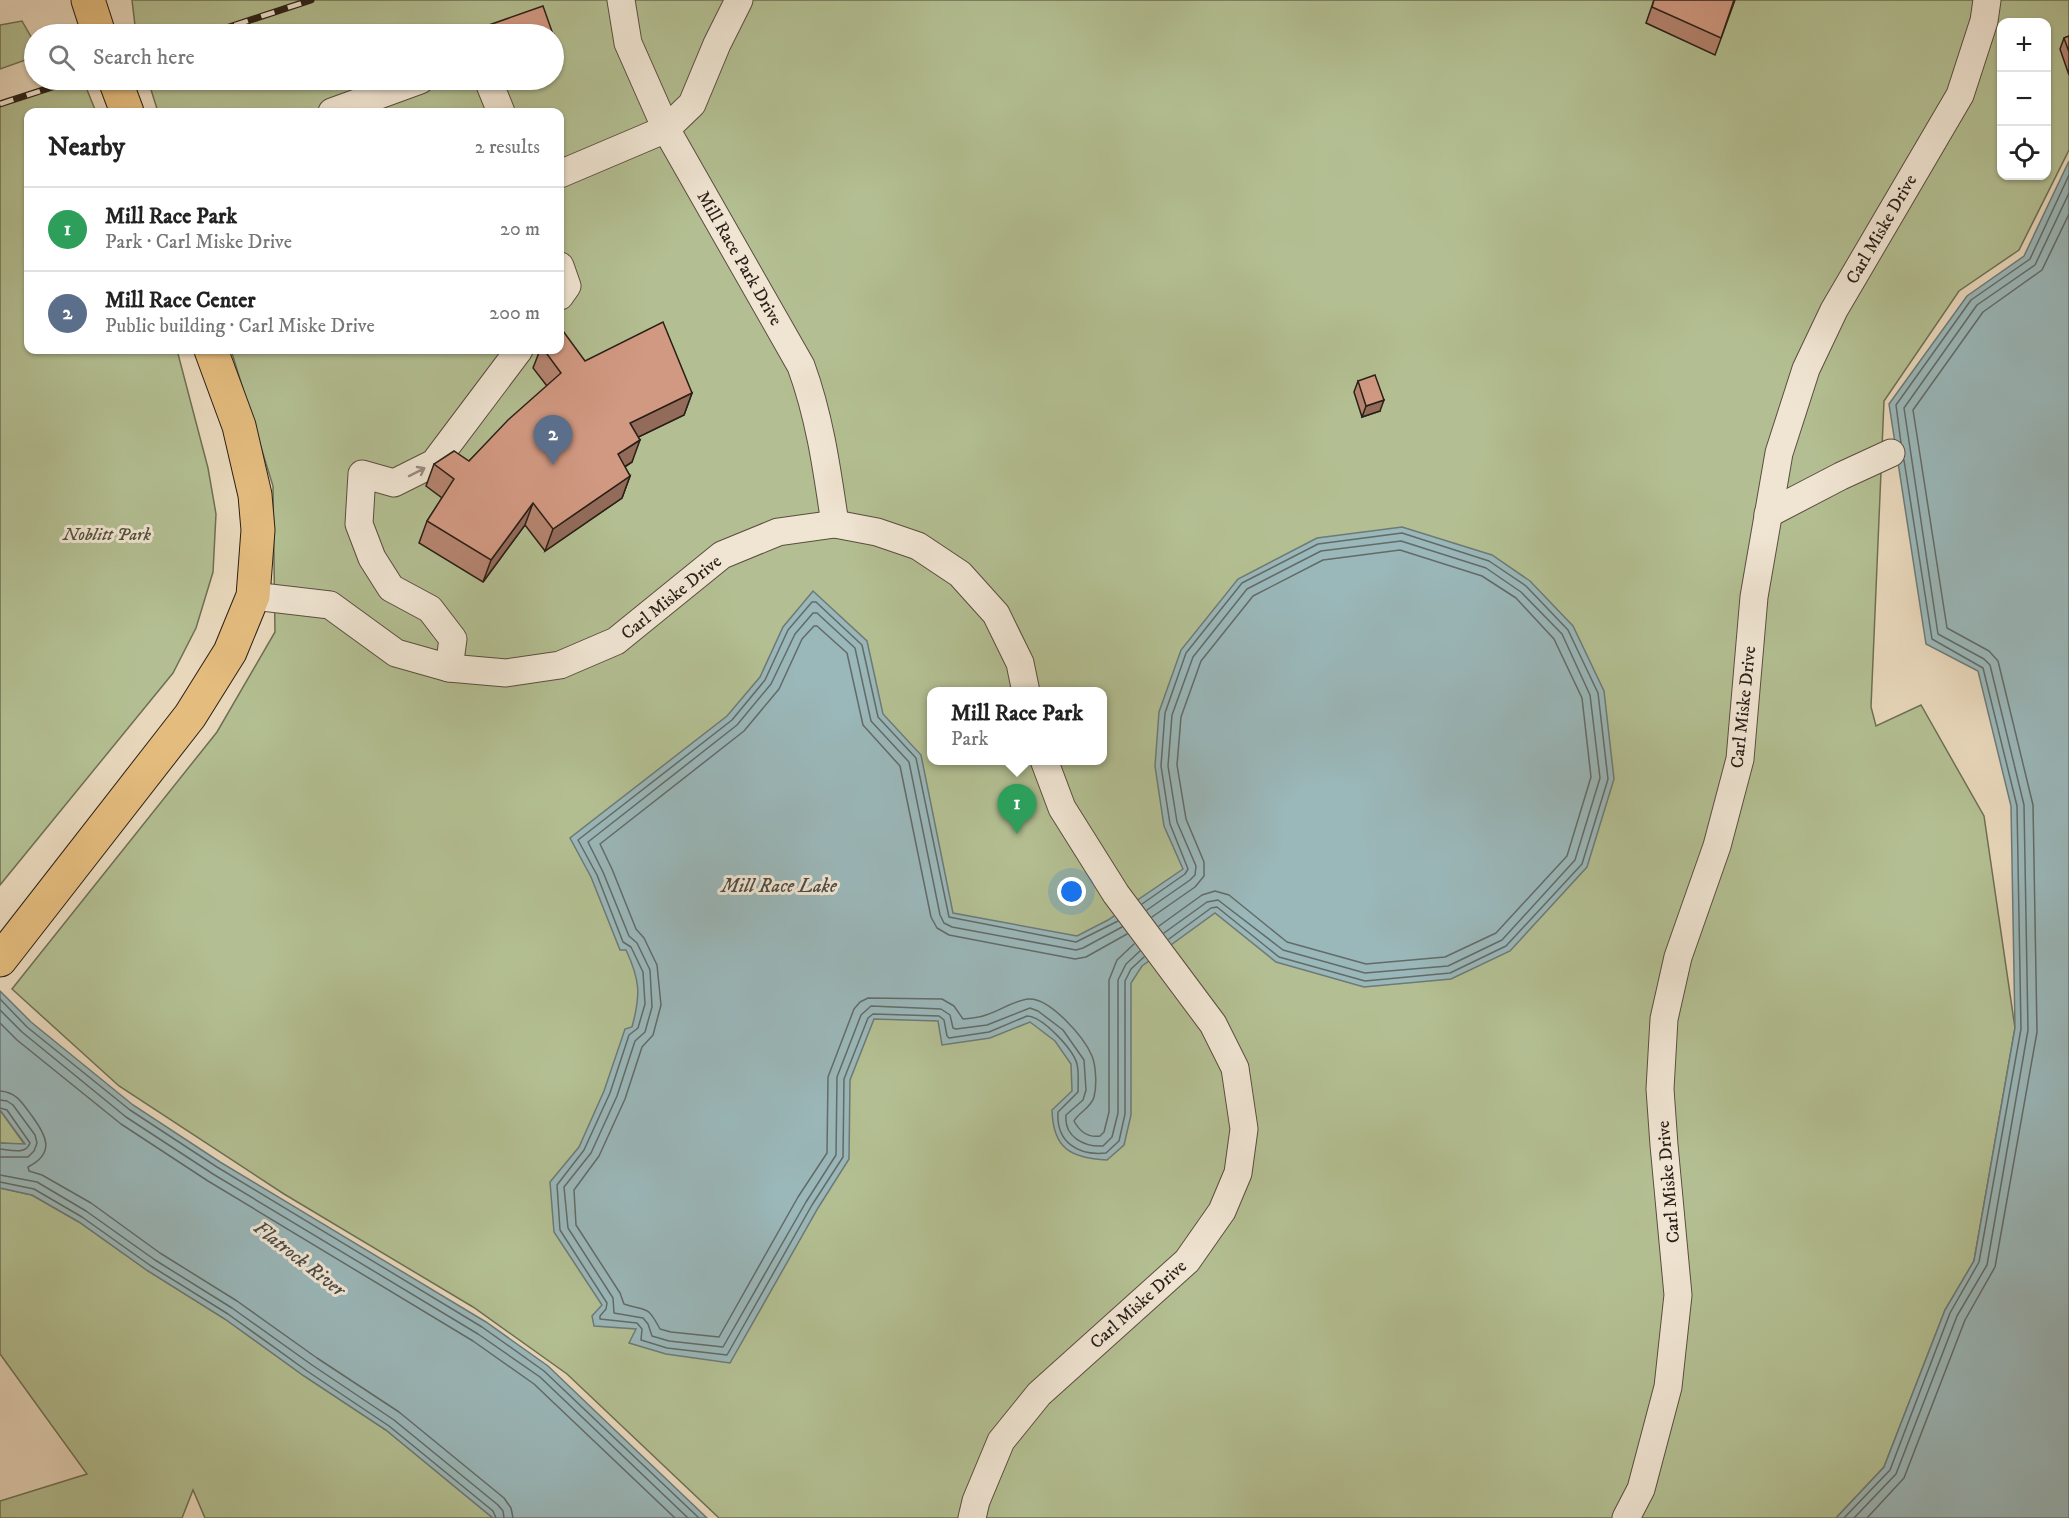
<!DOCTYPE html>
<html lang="en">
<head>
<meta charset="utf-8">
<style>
	:root { --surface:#fff; --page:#f6f6f6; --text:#222; --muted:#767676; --line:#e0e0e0; --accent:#8f2418 }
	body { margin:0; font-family:"IM FELL DW Pica",serif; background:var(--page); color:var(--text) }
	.controls { position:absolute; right:18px; top:18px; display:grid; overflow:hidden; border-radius:12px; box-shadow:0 2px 4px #0004 }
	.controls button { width:54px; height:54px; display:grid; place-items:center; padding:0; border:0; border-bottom:2px solid var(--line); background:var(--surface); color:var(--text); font:30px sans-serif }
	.you { position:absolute; left:1072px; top:892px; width:21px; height:21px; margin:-15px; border:4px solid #fff; border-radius:50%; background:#1a73e8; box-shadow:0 0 0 9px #1a73e833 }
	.badge { display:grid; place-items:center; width:39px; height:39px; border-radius:50%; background:var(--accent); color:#fff; font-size:20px; font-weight:700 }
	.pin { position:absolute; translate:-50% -50px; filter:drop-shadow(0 2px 3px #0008) }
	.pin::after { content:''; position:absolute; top:32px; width:21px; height:18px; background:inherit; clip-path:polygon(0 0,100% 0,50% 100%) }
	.popup { position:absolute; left:927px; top:687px; width:180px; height:78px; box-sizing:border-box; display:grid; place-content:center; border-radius:12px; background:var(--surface); filter:drop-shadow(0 2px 4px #0005); font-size:20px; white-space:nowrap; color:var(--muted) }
	.popup b { font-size:22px; color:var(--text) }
	.popup::after { content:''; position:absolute; left:50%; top:100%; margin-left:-12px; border:12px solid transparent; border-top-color:var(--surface) }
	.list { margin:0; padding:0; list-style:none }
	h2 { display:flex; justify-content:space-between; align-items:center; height:78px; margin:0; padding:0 24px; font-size:26px }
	h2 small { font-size:20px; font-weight:400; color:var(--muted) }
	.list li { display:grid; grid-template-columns:39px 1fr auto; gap:18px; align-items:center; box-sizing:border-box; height:84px; padding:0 24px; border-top:2px solid var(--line) }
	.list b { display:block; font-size:22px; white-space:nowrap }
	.list p { margin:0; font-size:20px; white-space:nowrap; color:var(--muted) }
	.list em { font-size:20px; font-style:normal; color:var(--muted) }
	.icon { flex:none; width:33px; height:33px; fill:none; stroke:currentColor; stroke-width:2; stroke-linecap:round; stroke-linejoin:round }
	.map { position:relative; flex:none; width:2069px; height:1518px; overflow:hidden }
	.search { position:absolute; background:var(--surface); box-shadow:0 2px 4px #0004; left:24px; top:24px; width:540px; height:66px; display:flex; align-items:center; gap:15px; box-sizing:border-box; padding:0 21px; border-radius:33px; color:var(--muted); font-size:22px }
	.panel { position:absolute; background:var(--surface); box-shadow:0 2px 4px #0004; left:24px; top:108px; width:540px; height:246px; border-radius:12px }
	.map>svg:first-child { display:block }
	.green { fill:#b3bf92; stroke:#6e6f54; stroke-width:1.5; fill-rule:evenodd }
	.water { fill:#9ab7b9; stroke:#6d7a78; stroke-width:1.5 }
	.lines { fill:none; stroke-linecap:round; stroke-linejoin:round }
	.shore { stroke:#626b68; stroke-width:1.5 }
	.minor-casing { stroke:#5a4d3f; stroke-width:29 }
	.major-casing { stroke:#2a1f16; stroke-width:35 }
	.minor { stroke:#f0e5d3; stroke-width:27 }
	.major { stroke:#e4bc7e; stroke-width:33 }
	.rail-casing { stroke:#2a1f16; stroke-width:7 }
	.rail { stroke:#f0e5d3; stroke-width:4.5; stroke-dasharray:14; stroke-linecap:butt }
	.wall { fill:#b58470; stroke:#2a1f16; stroke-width:1.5 }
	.shaded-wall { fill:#936b5b; stroke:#2a1f16; stroke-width:1.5 }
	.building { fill:#d29982; stroke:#2a1f16; stroke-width:1.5 }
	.oneway { stroke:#978c7e }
	.labels { text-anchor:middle; stroke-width:6; stroke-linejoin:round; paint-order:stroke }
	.street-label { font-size:18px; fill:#2a1f16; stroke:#f0e5d3 }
	.park-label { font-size:18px; font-style:italic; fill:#534f3b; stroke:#f0e5d3 }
	.water-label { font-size:20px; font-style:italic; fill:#4c4d47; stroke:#f0e5d3 }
</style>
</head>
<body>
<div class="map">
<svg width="2069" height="1518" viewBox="0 0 2069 1518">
	<rect width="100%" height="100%" fill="#e8d7bb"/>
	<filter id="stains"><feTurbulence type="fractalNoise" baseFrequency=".00333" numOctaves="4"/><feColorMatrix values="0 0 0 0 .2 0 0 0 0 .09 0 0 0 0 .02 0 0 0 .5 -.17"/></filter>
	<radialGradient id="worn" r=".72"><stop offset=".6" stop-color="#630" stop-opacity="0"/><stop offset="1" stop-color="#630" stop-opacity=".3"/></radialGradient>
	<g class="green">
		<path d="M 132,0 L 2069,0 L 2069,150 L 2019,250 L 1959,291 L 1884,401 L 1871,707 L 1876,726 L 1921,705 L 1984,816 L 2015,1028 L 1974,1261 L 1945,1310 L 1884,1467 L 1836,1518 L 719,1518 L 567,1374 L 473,1307 L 284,1194 L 119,1086 L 12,989 L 217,732 L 275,632 L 273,486 L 231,350 L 560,350 L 560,112 L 158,112 L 148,80 L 554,80 L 554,34 L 136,34 ZM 2002,22 L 2046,22 L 2046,176 L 2002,176 ZM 932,692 L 1102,692 L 1102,760 L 932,760 Z"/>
		<path d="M 22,21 L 34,42 L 34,57 L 0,69 L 0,25 Z"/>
		<path d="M 75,80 L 83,80 L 96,112 L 28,112 L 28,350 L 177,350 L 208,468 L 216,514 L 213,572 L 196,628 L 173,673 L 0,885 L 0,106 Z"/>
		<path d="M 0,1110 L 25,1145 L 0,1143 Z"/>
		<path d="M 0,1188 L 32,1195 L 79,1222 L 148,1271 L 225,1319 L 304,1376 L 386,1430 L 493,1518 L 205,1518 L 193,1490 L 182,1518 L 0,1518 L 0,1501 L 87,1474 L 0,1354 Z"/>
	</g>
	<g class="water">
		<path d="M 2069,161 L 2069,1518 L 1836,1518 L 1884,1467 L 1945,1310 L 1974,1261 L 2015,1028 L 2011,806 L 1978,671 L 1926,644 L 1889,404 L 1967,296 L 2024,256 Z"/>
		<path d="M 1402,527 L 1492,555 L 1530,581 L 1573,626 L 1604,691 L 1614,779 L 1587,867 L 1510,951 L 1451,979 L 1364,987 L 1276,962 L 1215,913 L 1142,966 L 1131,983 L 1131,1115 L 1124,1145 L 1107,1160 C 1071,1158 1053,1149 1052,1110 L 1072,1091 L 1071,1064 L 1055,1041 L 1030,1022 L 990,1038 L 942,1045 L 938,1021 L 874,1019 L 850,1080 L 849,1159 L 818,1208 L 730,1363 L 666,1354 L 629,1343 L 636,1329 L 594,1326 L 592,1316 L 602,1305 L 554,1232 L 550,1182 L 579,1147 L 604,1091 L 625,1029 L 632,1027 C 641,994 640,980 626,950 L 620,950 L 591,877 L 570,838 L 727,716 L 760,677 L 783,627 L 813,591 L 867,641 L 883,714 L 921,755 L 953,913 L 1077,936 L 1108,920 L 1183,869 L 1164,826 L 1155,766 L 1159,712 L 1181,650 L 1238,579 L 1317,538 Z"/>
		<path d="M 0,991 L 31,1022 L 133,1105 L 220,1162 L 486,1322 L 548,1366 L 707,1518 L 493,1518 L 386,1430 L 304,1376 L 225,1319 L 148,1271 L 79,1222 L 32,1195 L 0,1188 L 0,1143 L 25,1144 L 0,1110 Z"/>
	</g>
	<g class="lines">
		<g class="shore">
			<path d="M 1901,443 L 1896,405 L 1971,300 L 2030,259 L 2069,175"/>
			<path d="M 1142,904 L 1185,874 L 1188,869 L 1170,824 L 1161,766 L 1165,713 L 1186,653 L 1242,583 L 1318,544 L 1402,533 L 1489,561 L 1526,586 L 1568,630 L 1598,693 L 1608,779 L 1582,864 L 1506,946 L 1450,973 L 1365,981 L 1279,957 L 1217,907 L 1211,908 L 1169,939"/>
			<path d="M 1147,910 L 1190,880 L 1195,875 L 1196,866 L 1177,822 L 1168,766 L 1172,715 L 1193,657 L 1247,589 L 1321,551 L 1401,541 L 1486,568 L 1521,592 L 1562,634 L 1590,695 L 1600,778 L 1575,860 L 1502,940 L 1448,966 L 1365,973 L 1283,950 L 1218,900 L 1207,902 L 1164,933"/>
			<path d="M 1152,917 L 1195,887 L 1204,876 L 1204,862 L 1186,819 L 1177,765 L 1181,717 L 1201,661 L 1253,596 L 1323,560 L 1400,550 L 1482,576 L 1516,598 L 1554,639 L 1582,698 L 1591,777 L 1567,856 L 1496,933 L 1445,957 L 1366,964 L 1287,942 L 1229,895 L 1215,891 L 1202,895 L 1159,926"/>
			<path d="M 1118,921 L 1076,942 L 949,917 L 916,758 L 878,717 L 862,645 L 816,602 L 812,602 L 788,630 L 765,680 L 732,720 L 578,840 L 597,875 L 623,942 L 631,947 L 643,972 L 645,1004 L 638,1028 L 629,1035 L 610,1093 L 584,1150 L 557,1185 L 560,1230 L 607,1303 L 606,1309 L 600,1316 L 600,1319 L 637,1323 L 642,1329 L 641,1340 L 667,1348 L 727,1355 L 812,1205 L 843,1157 L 844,1079 L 868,1018 L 873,1014 L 939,1016 L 944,1020 L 947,1036 L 949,1038 L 989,1032 L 1027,1016 C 1042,1016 1073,1049 1077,1064 C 1079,1072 1078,1084 1078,1092 L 1058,1112 C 1056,1142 1078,1156 1106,1153 L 1119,1141 L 1125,1114 L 1125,981 L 1131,969 L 1144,957"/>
			<path d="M 1122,927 L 1083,948 L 1076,950 L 952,927 L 944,923 L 940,915 L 909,762 L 871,721 L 855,648 L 817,613 L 813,613 L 795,634 L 771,684 L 737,725 L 588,842 L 603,872 L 629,936 L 637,943 L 650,970 L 652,1007 L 645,1032 L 635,1041 L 617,1096 L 591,1153 L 564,1187 L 568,1228 L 613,1298 L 614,1313 L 643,1318 L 648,1324 L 652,1336 L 669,1341 L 723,1347 L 806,1202 L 836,1155 L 837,1077 L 861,1015 L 871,1006 L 941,1009 L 950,1015 L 953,1028 L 956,1029 L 987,1025 L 1030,1008 L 1038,1011 L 1063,1030 L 1084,1060 L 1086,1090 L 1083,1100 L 1066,1115 C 1064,1137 1084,1147 1103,1146 L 1112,1137 L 1118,1113 L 1118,980 L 1126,964 L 1140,951"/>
			<path d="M 1127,934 L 1086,957 L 1075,959 L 949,935 L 937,928 L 931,917 L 900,766 L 863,725 L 847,653 L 817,626 L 814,626 L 802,639 L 779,689 L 744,731 L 600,844 L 612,869 L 636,929 L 644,938 L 657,965 L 661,1005 L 653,1035 L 642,1047 L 625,1099 L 599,1156 L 574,1190 L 576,1225 L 620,1293 L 624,1304 C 649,1312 647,1305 660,1329 L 671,1332 L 719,1337 L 798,1197 L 827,1153 L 828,1077 L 854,1009 L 860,1002 L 868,998 L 942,999 L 954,1006 L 963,1019 C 971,1018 979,1018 986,1015 C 1000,1011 1014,1000 1029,999 C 1050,998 1084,1037 1092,1056 C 1096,1066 1097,1086 1094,1097 C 1091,1108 1079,1112 1074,1121 C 1080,1132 1088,1138 1100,1136 L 1104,1132 L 1109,1112 L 1109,980 L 1117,960 L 1134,944"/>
			<path d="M 0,999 L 27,1027 L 130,1110 L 217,1167 L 482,1327 L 544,1371 L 699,1518"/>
			<path d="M 0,1010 L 22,1032 L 126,1117 L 213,1174 L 478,1334 L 540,1377 L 688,1518"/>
			<path d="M 0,1023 L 17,1040 L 121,1124 L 208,1181 L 473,1341 L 534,1384 L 675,1518"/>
			<path d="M 0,1091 C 17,1092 23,1104 32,1116 C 46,1135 56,1153 28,1167 L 29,1171 L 42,1175 L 91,1203 L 160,1253 L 237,1301 L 317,1358 L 399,1412 L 504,1498 L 511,1508 L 513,1518"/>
			<path d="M 0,1100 L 7,1101 L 13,1105 L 35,1135 L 37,1143 L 34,1151 L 28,1157 L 0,1157"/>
			<path d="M 0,1108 L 7,1110 L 30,1143 C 26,1155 10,1150 0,1149"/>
			<path d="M 0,1175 L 37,1182 L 86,1211 L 155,1260 L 232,1308 L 312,1365 L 394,1420 L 498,1505 L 503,1511 L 504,1518"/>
			<path d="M 0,1182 L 34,1189 L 82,1217 L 151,1266 L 228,1314 L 307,1371 L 389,1426 L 493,1511 L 496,1518"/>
			<path d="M 1844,1518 L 1890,1470 L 1950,1313 L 1979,1262 L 2021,1029 L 2017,806 L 1983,668 L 1932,639 L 1904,460"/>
			<path d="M 1854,1518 L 1896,1474 L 1957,1316 L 1987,1265 L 2028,1030 L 2024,805 L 1990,665 L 1984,659 L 1938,634 L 1904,408 L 1977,305 L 2035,265 L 2069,193"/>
			<path d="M 1867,1518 L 1904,1478 L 1965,1320 L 1995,1267 L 2037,1032 L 2033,805 L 1998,661 L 1989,651 L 1947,628 L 1913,410 L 1983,312 L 2042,270 L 2069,214"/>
		</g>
		<defs>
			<g id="minor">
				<path d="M 621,0 L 628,43 L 666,129 L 801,366 C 820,418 827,470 835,524"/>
				<path d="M 488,80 L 501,112"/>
				<path d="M 332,112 L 420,80"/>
				<path d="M 560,174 L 666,129 L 692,104 L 717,44 L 739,0"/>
				<path d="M 560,266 L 567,286 L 560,296"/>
				<path d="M 1768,514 L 1841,476 L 1891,453"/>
				<path d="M 253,596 L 330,605 L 396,653 L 449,668 L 506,673 L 560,665 L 616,641 L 722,555 L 778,532 L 835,524 L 877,532 L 918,546 L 960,574 L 996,614 L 1020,663 L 1026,692"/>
				<path d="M 449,668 L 453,639 L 430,609 L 391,588 L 372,558 L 359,524 L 362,474 L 394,483 L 434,463 L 519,350"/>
				<path d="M 972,1518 L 976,1501 L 1001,1441 L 1039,1394 L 1187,1261 L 1222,1211 L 1238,1173 L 1244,1129 L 1235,1068 L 1213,1024 L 1116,894 L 1062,808 L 1044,760"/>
				<path d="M 1626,1518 L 1641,1489 L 1668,1387 L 1678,1295 L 1664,1145 L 1660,1089 L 1664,1019 L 1678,957 L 1717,846 L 1740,759 L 1754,597 L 1779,453 L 1806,369 L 1834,310 L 1960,95 L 1984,21 L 1987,0"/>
			</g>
			<g id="major">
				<path d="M 88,0 L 99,34"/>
				<path d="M 115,80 L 127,112"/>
				<path d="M 0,960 L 190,716 L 230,652 L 253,596 L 258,530 L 255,495 L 239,426 L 211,350"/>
			</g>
		</defs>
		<use href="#minor" class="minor-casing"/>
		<use href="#major" class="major-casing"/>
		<use href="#minor" class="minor"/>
		<use href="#major" class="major"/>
		<defs>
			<g id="rail">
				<path d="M 208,34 L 311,0"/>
				<path d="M 0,104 L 74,80"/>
			</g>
		</defs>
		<use href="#rail" class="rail-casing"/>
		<use href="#rail" class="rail"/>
	</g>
	<g class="wall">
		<path d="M 1654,0 L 1735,0 L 1715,55 L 1646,23 Z"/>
		<path d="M 2069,36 L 2069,75 L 2060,49 L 2064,38 Z"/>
		<path d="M 540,350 L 560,350 L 585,361 L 692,393 L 684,415 L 638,437 L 632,462 L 625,467 L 630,476 L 622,498 L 545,551 L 525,525 L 483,582 L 419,543 L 427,521 L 442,498 L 426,486 L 434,464 L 469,461 L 547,386 L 533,368 Z"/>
		<path d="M 1358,381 L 1380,411 L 1362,417 L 1354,392 Z"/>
	</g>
	<g class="shaded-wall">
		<path d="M 561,57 L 555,73 L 554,74 L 554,59 Z"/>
		<path d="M 526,80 L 537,80 L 524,84 Z"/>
		<path d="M 692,393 L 684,415 L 622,445 L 630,423 Z"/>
		<path d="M 1384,400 L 1380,411 L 1362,417 L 1366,406 Z"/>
		<path d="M 640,440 L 632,462 L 610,476 L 618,454 Z"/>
		<path d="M 630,476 L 622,498 L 545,551 L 553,529 Z"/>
		<path d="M 533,503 L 525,525 L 483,582 L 491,560 Z"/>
	</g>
	<g class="building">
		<path d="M 1654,0 L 1734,0 L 1721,38 L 1652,7 Z"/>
		<path d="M 543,6 L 561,57 L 554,59 L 554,34 L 477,34 L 469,32 Z"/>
		<path d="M 2069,36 L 2069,52 L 2064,38 Z"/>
		<path d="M 663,322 L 692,393 L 630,423 L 640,440 L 618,454 L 630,476 L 553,529 L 533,503 L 491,560 L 427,521 L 454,479 L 434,464 L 454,451 L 469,461 L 508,420 L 561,373 L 544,350 L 560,350 L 560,334 L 563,331 L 585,361 Z"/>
		<path d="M 1375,375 L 1384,400 L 1366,406 L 1358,381 Z"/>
	</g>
	<defs><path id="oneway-shaft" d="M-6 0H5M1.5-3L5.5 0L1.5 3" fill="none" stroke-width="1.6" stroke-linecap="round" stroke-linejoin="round" transform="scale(1.5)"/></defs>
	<use class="oneway" href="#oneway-shaft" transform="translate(417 472) rotate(-27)"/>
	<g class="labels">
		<g class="street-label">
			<text transform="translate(1881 229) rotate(-60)" y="6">Carl Miske Drive</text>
			<text transform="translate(740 258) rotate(60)" y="6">Mill Race Park Drive</text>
			<text transform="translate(671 597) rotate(-39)" y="6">Carl Miske Drive</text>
			<text transform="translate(1743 707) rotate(-84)" y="6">Carl Miske Drive</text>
			<text transform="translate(1668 1182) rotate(-95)" y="6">Carl Miske Drive</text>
			<text transform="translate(1138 1304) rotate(-42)" y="6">Carl Miske Drive</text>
		</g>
		<g class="park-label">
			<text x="107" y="540">Noblitt Park</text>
		</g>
		<g class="water-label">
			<text x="779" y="892">Mill Race Lake</text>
			<text transform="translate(300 1258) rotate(38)" y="7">Flatrock River</text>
		</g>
	</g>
	<rect width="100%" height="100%" filter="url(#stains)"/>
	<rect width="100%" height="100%" fill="url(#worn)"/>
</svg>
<div class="controls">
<button>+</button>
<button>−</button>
<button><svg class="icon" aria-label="locate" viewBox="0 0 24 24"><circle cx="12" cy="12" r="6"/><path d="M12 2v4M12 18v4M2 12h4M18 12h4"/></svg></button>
</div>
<div class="you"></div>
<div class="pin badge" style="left:1017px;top:834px;background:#2e9e5b">1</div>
<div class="popup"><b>Mill Race Park</b>Park</div>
<div class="pin badge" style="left:553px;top:465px;background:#5c6f8a">2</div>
<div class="search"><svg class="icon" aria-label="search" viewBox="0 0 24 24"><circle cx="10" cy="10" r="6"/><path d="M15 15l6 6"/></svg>Search here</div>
<section class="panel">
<h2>Nearby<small>2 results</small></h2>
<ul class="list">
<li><span class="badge" style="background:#2e9e5b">1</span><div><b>Mill Race Park</b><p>Park · Carl Miske Drive</p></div><em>20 m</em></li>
<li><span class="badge" style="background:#5c6f8a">2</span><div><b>Mill Race Center</b><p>Public building · Carl Miske Drive</p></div><em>200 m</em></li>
</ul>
</section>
</div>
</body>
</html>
